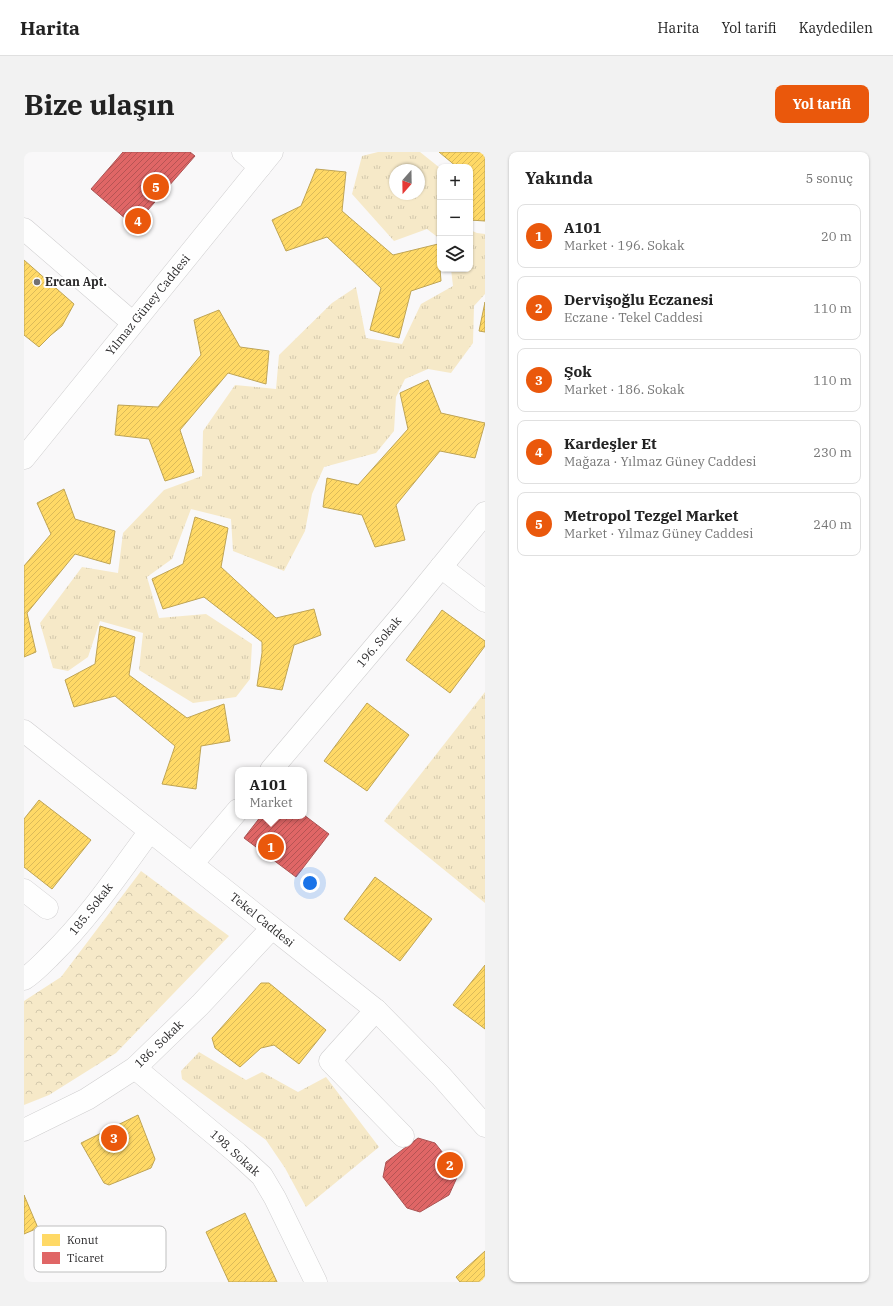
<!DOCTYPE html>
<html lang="tr">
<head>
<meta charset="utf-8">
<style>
	:root { --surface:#fff; --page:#f2f2f2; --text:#222; --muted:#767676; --line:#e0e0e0; --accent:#ea580c }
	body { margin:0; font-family:"IBM Plex Serif",serif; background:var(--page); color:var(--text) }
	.controls { position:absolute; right:12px; top:12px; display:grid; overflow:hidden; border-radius:8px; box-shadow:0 1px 3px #0004 }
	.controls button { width:36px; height:36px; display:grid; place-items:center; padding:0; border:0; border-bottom:1px solid var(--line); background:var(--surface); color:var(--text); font:20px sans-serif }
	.compass { position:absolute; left:365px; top:12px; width:36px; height:36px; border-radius:50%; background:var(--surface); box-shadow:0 1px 3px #0004; rotate:200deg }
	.you { position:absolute; left:286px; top:731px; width:14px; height:14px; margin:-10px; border:3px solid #fff; border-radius:50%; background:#1a73e8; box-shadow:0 0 0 6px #1a73e833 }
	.badge { display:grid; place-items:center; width:26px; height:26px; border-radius:50%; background:var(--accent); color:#fff; font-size:13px; font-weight:700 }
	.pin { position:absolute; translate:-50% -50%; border:2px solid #fff; box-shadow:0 1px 4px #0006 }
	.popup { position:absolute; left:211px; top:615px; width:72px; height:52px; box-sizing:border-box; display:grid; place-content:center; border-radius:8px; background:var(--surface); filter:drop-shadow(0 1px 3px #0005); font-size:13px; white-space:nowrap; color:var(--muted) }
	.popup b { font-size:15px; color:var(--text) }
	.popup::after { content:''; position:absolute; left:50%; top:100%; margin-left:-8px; border:8px solid transparent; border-top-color:var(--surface) }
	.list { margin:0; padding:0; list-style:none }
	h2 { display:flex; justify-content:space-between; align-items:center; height:52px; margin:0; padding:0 16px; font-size:17px }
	h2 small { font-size:13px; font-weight:400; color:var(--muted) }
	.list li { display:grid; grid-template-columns:26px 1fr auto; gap:12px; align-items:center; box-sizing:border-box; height:64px; margin:0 8px 8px; padding:0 8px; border:1px solid var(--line); border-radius:8px }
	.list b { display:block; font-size:15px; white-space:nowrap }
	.list p { margin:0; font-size:13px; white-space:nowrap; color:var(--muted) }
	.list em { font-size:13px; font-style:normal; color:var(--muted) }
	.icon { flex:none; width:22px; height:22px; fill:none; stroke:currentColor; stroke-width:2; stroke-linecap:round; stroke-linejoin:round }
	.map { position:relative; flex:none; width:461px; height:1130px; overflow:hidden; border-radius:8px }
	header { display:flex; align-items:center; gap:24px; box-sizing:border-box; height:56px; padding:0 20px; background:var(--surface); border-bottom:1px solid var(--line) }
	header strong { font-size:19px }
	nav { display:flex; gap:22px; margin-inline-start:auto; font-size:14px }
	.intro { display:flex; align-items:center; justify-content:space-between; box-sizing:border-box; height:96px; padding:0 24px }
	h1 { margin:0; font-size:28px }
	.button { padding:10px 18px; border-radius:8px; background:var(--accent); color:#fff; font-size:14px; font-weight:700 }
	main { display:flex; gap:24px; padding:0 24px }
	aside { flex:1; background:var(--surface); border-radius:8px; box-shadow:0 1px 3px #0004 }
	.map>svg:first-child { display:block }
	.grass { fill:url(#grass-tufts); fill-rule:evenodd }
	.forest { fill:url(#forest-crowns) }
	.homes { fill:url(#homes-hatch); stroke:#bfa454 }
	.shops { fill:url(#shops-hatch); stroke:#aa5454 }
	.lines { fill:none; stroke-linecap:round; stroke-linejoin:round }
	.minor-casing { stroke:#cfcecf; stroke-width:23 }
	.minor { stroke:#fefefe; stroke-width:22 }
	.poi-dot { fill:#737273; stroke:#fff; stroke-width:1.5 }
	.labels { text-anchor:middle; stroke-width:4; stroke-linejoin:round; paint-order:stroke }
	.poi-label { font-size:12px; font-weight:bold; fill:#2b2a2b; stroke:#fff; text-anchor:start }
	.street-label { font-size:12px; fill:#2b2a2b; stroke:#fff }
	.key { fill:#fff; stroke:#bfbfbf; stroke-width:1 }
	.key-label { font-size:11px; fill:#2b2a2b }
</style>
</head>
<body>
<header>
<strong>Harita</strong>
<nav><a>Harita</a><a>Yol tarifi</a><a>Kaydedilen</a></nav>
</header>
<div class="intro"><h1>Bize ulaşın</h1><a class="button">Yol tarifi</a></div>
<main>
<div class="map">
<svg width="461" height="1130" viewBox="0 0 461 1130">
	<defs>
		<pattern id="grass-tufts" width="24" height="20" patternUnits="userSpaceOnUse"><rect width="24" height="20" fill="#f6e9c8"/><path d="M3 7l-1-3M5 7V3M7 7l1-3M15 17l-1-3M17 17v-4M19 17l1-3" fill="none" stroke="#d3c8ac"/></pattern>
		<pattern id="forest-crowns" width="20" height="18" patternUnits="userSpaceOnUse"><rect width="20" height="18" fill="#f6e9c8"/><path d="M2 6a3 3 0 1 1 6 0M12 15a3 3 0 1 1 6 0" fill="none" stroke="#d3c8ac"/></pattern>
		<pattern id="homes-hatch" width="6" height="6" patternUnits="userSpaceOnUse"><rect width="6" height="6" fill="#ffd966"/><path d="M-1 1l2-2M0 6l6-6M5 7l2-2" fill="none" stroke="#dbba59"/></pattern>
		<pattern id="shops-hatch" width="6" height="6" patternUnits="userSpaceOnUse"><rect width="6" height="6" fill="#e06666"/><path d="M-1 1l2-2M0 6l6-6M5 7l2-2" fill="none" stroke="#b65454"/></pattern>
	</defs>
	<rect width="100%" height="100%" fill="#f9f8f9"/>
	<g class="grass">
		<path d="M 354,0 L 396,0 L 416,16 L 416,87 L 403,77 L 370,89 L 328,42 L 338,4 ZM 371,18 L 395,18 L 395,42 L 371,42 Z"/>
		<path d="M 446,78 L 453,81 L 461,82 L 461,142 L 450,154 L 449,191 L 427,221 L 404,217 L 381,227 L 372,245 L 370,279 L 352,301 L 300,315 L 288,342 L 281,379 L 260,419 L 209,399 L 207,367 L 167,357 L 148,407 L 123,425 L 135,466 L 182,462 L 228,492 L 226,527 L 212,545 L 169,551 L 115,518 L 119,481 L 76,469 L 64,505 L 44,519 L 29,516 L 16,471 L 58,415 L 94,421 L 99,381 L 140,338 L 178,324 L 179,279 L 211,233 L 252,237 L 255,203 L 308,151 L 332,135 L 342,186 L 378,192 L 397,152 L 429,134 L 427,117 L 446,117 Z"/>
		<path d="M 461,540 L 461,751 L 360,669 Z"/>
		<path d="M 175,900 L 222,928 L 238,920 L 274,940 L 302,925 L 355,995 L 282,1055 L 261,1016 L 242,988 L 158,927 L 157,919 Z"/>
	</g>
	<path class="forest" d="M 117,719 L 205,784 L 92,901 L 25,943 L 0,953 L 0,849 L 37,825 Z"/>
	<g class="homes">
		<path d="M 415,0 L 461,0 L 461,69 L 446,68 L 446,15 L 433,15 Z"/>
		<path d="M 292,17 L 322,20 L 318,59 L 369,103 L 414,92 L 417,129 L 387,139 L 375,186 L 346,178 L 357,136 L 303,85 L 262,99 L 248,68 L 277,54 Z"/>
		<path d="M 0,108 L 50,152 L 38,174 L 27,183 L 15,195 L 0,183 Z"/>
		<path d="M 461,150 L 461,180 L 455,179 Z"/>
		<path d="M 195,158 L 216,195 L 245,199 L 242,232 L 204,221 L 156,278 L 170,320 L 141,329 L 125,287 L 91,283 L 94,253 L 134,255 L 177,203 L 170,168 Z"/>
		<path d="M 404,228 L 417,261 L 461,271 L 451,306 L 416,299 L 372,353 L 381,388 L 351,395 L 338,363 L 299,355 L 303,326 L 334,333 L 384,277 L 376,241 Z"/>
		<path d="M 40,337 L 51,367 L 91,379 L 86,412 L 51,402 L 3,461 L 12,500 L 0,505 L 0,414 L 27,382 L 13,351 Z"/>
		<path d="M 171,365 L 204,376 L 197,415 L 252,466 L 290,457 L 297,483 L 270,493 L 258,538 L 233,534 L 238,501 L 238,490 L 180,445 L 139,457 L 128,427 L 159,412 Z"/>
		<path d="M 418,458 L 461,489 L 461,494 L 426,541 L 382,508 Z"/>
		<path d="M 76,474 L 111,485 L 105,523 L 163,566 L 200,552 L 206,589 L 177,594 L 172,637 L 138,632 L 151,594 L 91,544 L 50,555 L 41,528 L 71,512 Z"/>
		<path d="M 343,551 L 385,583 L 343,639 L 300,609 Z"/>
		<path d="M 15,648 L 67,688 L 28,737 L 0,715 L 0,667 Z"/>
		<path d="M 351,725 L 408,767 L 376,809 L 320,767 Z"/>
		<path d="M 461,813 L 461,877 L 429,853 Z"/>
		<path d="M 237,831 L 245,831 L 302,878 L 275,912 L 250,893 L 237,896 L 216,915 L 191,896 L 188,886 Z"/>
		<path d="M 114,963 L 131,1007 L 127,1016 L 85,1033 L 80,1031 L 57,991 Z"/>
		<path d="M 0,1043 L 14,1076 L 0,1082 Z"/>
		<path d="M 221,1061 L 253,1130 L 205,1130 L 182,1080 Z"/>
		<path d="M 461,1099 L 461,1130 L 436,1130 L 432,1125 Z"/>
	</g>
	<g class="shops">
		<path d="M 99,0 L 166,0 L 171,4 L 110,74 L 67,37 Z"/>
		<path d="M 280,663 L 305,682 L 272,725 L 220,686 L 237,664 L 280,664 Z"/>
		<path d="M 394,986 L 411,991 L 435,1021 L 425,1043 L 396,1060 L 383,1056 L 359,1025 L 362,1010 Z"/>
	</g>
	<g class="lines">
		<defs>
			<g id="minor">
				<path d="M 219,0 L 236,15"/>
				<path d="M 0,77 L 109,171"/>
				<path d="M 0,306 L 248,0"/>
				<path d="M 417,415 L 461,449"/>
				<path d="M 0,579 L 352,858 L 417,924 L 461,974"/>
				<path d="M 247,618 L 382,458 L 461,361"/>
				<path d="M 168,712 L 214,658"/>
				<path d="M 0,738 L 23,756"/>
				<path d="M 0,827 C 11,820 19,811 27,803 C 65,766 95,721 126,679"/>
				<path d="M 352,858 L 306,909 L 379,984"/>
				<path d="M 111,916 L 213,1001 L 238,1024 L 251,1046 L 292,1130"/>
				<path d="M 0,978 L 63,947 L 111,916 L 176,853 L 248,776"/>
			</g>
		</defs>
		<use href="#minor" class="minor-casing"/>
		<use href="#minor" class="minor"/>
	</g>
	<circle class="poi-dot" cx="13" cy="130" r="4"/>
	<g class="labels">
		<g class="poi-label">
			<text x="21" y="134">Ercan Apt.</text>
		</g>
		<g class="street-label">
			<text transform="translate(124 153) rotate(-51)" y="4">Yılmaz Güney Caddesi</text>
			<text transform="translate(355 490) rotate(-50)" y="4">196. Sokak</text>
			<text transform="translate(67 757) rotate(-52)" y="4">185. Sokak</text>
			<text transform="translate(238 768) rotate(39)" y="4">Tekel Caddesi</text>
			<text transform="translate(135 892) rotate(-44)" y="4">186. Sokak</text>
			<text transform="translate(211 1001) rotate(42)" y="4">198. Sokak</text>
		</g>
	</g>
	<rect x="10" y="1074" width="132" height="46" rx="6" class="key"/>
	<rect x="18" y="1082" width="18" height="12" fill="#ffd966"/>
	<rect x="18" y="1100" width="18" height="12" fill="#e06666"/>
	<g class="key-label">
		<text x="43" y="1092">Konut</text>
		<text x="43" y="1110">Ticaret</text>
	</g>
</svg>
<div class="controls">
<button>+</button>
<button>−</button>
<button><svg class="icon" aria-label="layers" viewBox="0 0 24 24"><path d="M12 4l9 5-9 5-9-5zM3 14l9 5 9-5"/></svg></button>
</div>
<svg class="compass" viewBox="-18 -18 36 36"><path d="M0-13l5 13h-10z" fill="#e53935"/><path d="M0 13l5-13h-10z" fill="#767676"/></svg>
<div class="you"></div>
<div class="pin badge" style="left:247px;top:695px">1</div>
<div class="popup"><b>A101</b>Market</div>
<div class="pin badge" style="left:426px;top:1013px">2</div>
<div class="pin badge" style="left:90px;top:986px">3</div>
<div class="pin badge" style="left:114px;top:69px">4</div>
<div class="pin badge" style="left:132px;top:35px">5</div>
</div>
<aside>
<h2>Yakında<small>5 sonuç</small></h2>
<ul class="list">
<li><span class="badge">1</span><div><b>A101</b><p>Market · 196. Sokak</p></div><em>20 m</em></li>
<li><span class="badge">2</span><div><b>Dervişoğlu Eczanesi</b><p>Eczane · Tekel Caddesi</p></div><em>110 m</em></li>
<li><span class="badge">3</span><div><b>Şok</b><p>Market · 186. Sokak</p></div><em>110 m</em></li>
<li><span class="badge">4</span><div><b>Kardeşler Et</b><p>Mağaza · Yılmaz Güney Caddesi</p></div><em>230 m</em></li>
<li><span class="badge">5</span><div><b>Metropol Tezgel Market</b><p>Market · Yılmaz Güney Caddesi</p></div><em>240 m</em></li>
</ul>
</aside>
</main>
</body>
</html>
